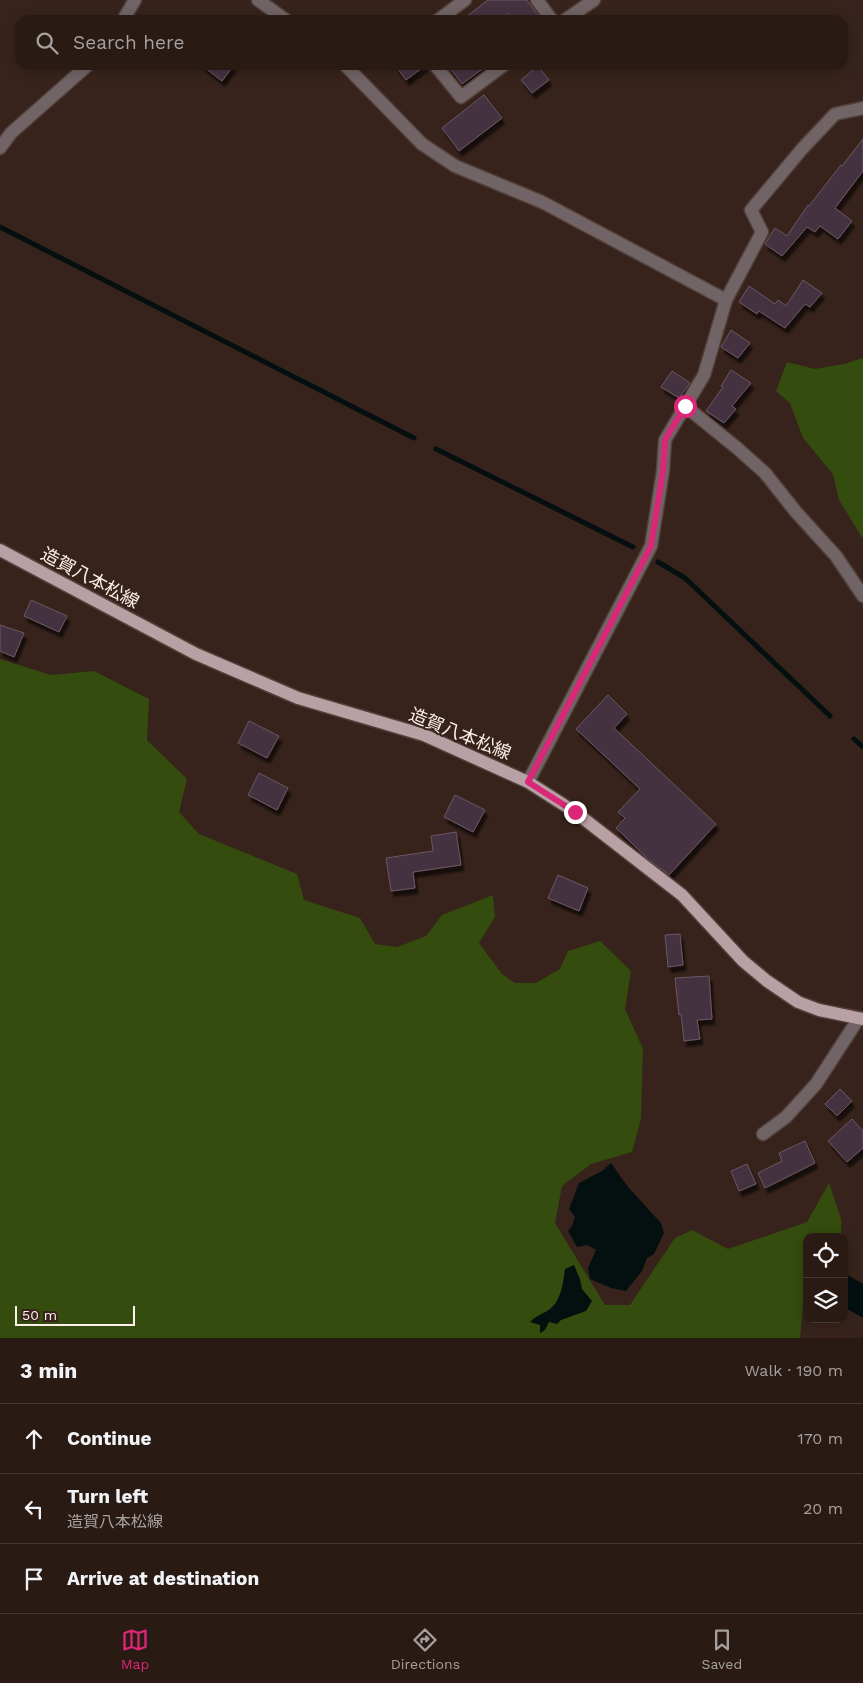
<!DOCTYPE html>
<html lang="en">
<head>
<meta charset="utf-8">
<style>
	:root { --surface:#291a14; --page:#31231d; --text:#f1f3f6; --muted:#a5a1a0; --line:#453834; --accent:#db2777 }
	body { margin:0; font-family:"Work Sans","Noto Sans JP",sans-serif; background:var(--page); color:var(--text) }
	.controls { position:absolute; right:15px; bottom:15px; display:grid; overflow:hidden; border-radius:10px; box-shadow:0 2px 12px #0003 }
	.controls button { width:45px; height:45px; display:grid; place-items:center; padding:0; border:0; border-bottom:1px solid var(--line); background:var(--surface); color:var(--text); font:25px sans-serif }
	.scale { position:absolute; left:15px; bottom:12px; width:120px; box-sizing:border-box; padding-left:5px; border:2px solid #fef0ea; border-top:0; font-size:14px; line-height:18px; white-space:nowrap; color:#fef0ea; -webkit-text-stroke:4px #37231b; paint-order:stroke }
	.stop { position:absolute; width:15px; height:15px; margin:-11px; border:4px solid #db2777; border-radius:50%; background:#fff }
	.stop.end { background:#db2777; border-color:#fff; box-shadow:0 1px 5px #0008 }
	.list { margin:0; padding:0; list-style:none }
	h2 { display:flex; justify-content:space-between; align-items:center; height:65px; margin:0; padding:0 20px; font-size:21px }
	h2 small { font-size:16px; font-weight:400; color:var(--muted) }
	.list li { display:grid; grid-template-columns:32px 1fr auto; gap:15px; align-items:center; box-sizing:border-box; height:70px; padding:0 20px; border-top:1px solid var(--line) }
	.list b { display:block; font-size:19px; white-space:nowrap }
	.list p { margin:0; font-size:16px; white-space:nowrap; color:var(--muted) }
	.list em { font-size:16px; font-style:normal; color:var(--muted) }
	.icon { flex:none; width:28px; height:28px; fill:none; stroke:currentColor; stroke-width:2; stroke-linecap:round; stroke-linejoin:round }
	.map { position:relative; flex:none; width:863px; height:1338px; overflow:hidden }
	.search { position:absolute; background:var(--surface); box-shadow:0 2px 12px #0003; left:15px; right:15px; top:15px; height:55px; display:flex; align-items:center; gap:12px; box-sizing:border-box; padding:0 18px; border-radius:15px; color:var(--muted); font-size:19px }
	.sheet { height:275px; background:var(--surface) }
	nav { display:flex; justify-content:space-around; align-items:center; box-sizing:border-box; height:70px; border-top:1px solid var(--line); background:var(--surface); font-size:14px; color:var(--muted) }
	nav a { display:grid; justify-items:center; gap:2px }
	nav .on { color:var(--accent) }
	.map>svg:first-child { display:block }
	.green { fill:#344c0d }
	.water { fill:#041010 }
	.lines { fill:none; stroke-linecap:round; stroke-linejoin:round }
	.stream { stroke:#041010; stroke-width:5 }
	.building { fill:#45323f; stroke:#6b5764; filter:url(#shadow) }
	.minor-casing { stroke:#534038; stroke-width:15 }
	.major-casing { stroke:#534038; stroke-width:15 }
	.minor { stroke:#706466; stroke-width:12 }
	.major { stroke:#b8a0a4; stroke-width:12 }
	.route { stroke:#db2777; stroke-width:6 }
	.labels { text-anchor:middle; stroke-width:4; stroke-linejoin:round; paint-order:stroke }
	.street-label { font-size:18px; fill:#fef0ea; stroke:#37231b }
</style>
</head>
<body>
<div class="map">
<svg width="863" height="1338" viewBox="0 0 863 1338">
	<defs>
		<filter id="shadow"><feDropShadow dx="3" dy="5.5" stdDeviation="1" flood-color="#0009"/></filter>
	</defs>
	<rect width="100%" height="100%" fill="#37231b"/>
	<g class="green">
		<path d="M 863,358 L 863,539 L 839,500 L 833,474 L 803,438 L 790,403 L 776,391 L 787,362 L 815,369 L 844,364 Z"/>
		<path d="M 0,659 L 51,675 L 94,671 L 149,699 L 147,740 L 187,779 L 179,812 L 199,834 L 297,874 L 304,900 L 360,918 L 375,944 L 397,947 L 426,936 L 442,915 L 493,895 L 495,917 L 479,943 L 502,974 L 515,983 L 536,983 L 560,969 L 568,951 L 600,941 L 631,971 L 625,1009 L 643,1049 L 641,1119 L 632,1152 L 591,1164 L 562,1186 L 555,1223 L 605,1305 L 630,1305 L 675,1238 L 692,1230 L 728,1249 L 807,1222 L 829,1183 L 841,1219 L 841,1237 L 807,1237 L 807,1291 L 804,1295 L 800,1338 L 0,1338 Z"/>
	</g>
	<g class="water">
		<path d="M 611,1163 L 628,1187 L 661,1223 L 664,1233 L 654,1254 L 647,1258 L 642,1271 L 626,1291 L 611,1288 L 590,1279 L 588,1268 L 596,1250 L 587,1245 L 577,1247 L 568,1231 L 572,1226 L 575,1217 L 569,1209 L 579,1183 L 602,1171 Z"/>
		<path d="M 574,1265 L 580,1279 L 582,1289 L 592,1301 L 586,1311 L 561,1320 L 557,1324 L 549,1322 L 545,1330 L 540,1333 L 540,1325 L 530,1322 C 536,1316 540,1315 547,1311 C 561,1303 563,1284 565,1269 Z"/>
		<path d="M 846,1274 L 863,1284 L 863,1318 L 844,1307 L 844,1276 Z"/>
	</g>
	<g class="lines">
		<g class="stream">
			<path d="M 0,227 L 414,438"/>
			<path d="M 436,449 L 633,547"/>
			<path d="M 658,562 L 685,578 L 830,716"/>
			<path d="M 854,739 L 863,747"/>
		</g>
	</g>
	<g class="building">
		<path d="M 488,0 L 527,0 L 541,20 L 514,20 L 509,13 L 500,20 L 462,20 Z"/>
		<path d="M 201,65 L 234,65 L 222,81 Z"/>
		<path d="M 395,65 L 426,65 L 406,80 Z"/>
		<path d="M 448,65 L 488,65 L 462,84 Z"/>
		<path d="M 538,66 L 549,80 L 532,93 L 521,80 Z"/>
		<path d="M 484,95 L 502,118 L 459,151 L 442,128 Z"/>
		<path d="M 863,139 L 863,171 L 835,208 L 852,221 L 838,239 L 820,226 L 815,232 L 807,227 L 782,256 L 765,244 L 775,228 L 787,236 L 808,205 L 809,206 L 841,165 L 842,166 Z"/>
		<path d="M 803,280 L 822,293 L 810,307 L 805,304 L 785,328 L 759,311 L 757,314 L 739,302 L 749,286 L 775,304 L 778,300 L 786,306 Z"/>
		<path d="M 731,330 L 750,343 L 738,358 L 721,347 Z"/>
		<path d="M 731,370 L 751,383 L 732,406 L 736,409 L 724,423 L 706,411 L 723,387 L 721,386 Z"/>
		<path d="M 672,371 L 690,383 L 679,398 L 661,387 Z"/>
		<path d="M 31,600 L 67,616 L 59,632 L 24,616 Z"/>
		<path d="M 0,625 L 24,633 L 14,657 L 0,651 Z"/>
		<path d="M 608,695 L 627,714 L 614,728 L 716,824 L 669,875 L 648,859 L 616,828 L 625,818 L 618,812 L 640,789 L 576,729 Z"/>
		<path d="M 249,721 L 279,736 L 267,758 L 238,743 Z"/>
		<path d="M 259,773 L 288,788 L 277,810 L 248,795 Z"/>
		<path d="M 455,795 L 485,810 L 473,832 L 444,817 Z"/>
		<path d="M 456,832 L 461,865 L 413,872 L 415,888 L 391,891 L 386,858 L 433,851 L 431,836 Z"/>
		<path d="M 558,875 L 588,888 L 579,911 L 548,898 Z"/>
		<path d="M 680,934 L 683,965 L 668,967 L 665,935 Z"/>
		<path d="M 709,976 L 712,1019 L 697,1020 L 700,1039 L 684,1041 L 681,1014 L 679,1015 L 675,978 Z"/>
		<path d="M 840,1089 L 852,1101 L 837,1116 L 825,1104 Z"/>
		<path d="M 852,1119 L 863,1131 L 863,1148 L 847,1162 L 828,1141 Z"/>
		<path d="M 805,1141 L 815,1163 L 765,1188 L 758,1173 L 782,1161 L 779,1153 Z"/>
		<path d="M 747,1164 L 756,1184 L 739,1191 L 731,1171 Z"/>
	</g>
	<g class="lines">
		<defs>
			<g id="minor">
				<path d="M 258,0 L 286,20"/>
				<path d="M 537,0 L 552,20"/>
				<path d="M 123,20 L 135,0"/>
				<path d="M 438,20 L 465,0"/>
				<path d="M 565,20 L 594,0"/>
				<path d="M 345,65 L 422,144 L 455,166 L 542,202 L 726,300"/>
				<path d="M 435,65 L 461,97 L 504,65"/>
				<path d="M 0,148 L 11,133 L 88,65"/>
				<path d="M 685,406 L 737,448 L 765,473 L 796,512 L 836,556 L 863,596"/>
				<path d="M 528,782 L 651,546 L 663,471 L 665,440 L 704,375 L 726,300 L 762,232 L 751,210 L 802,149 L 835,114 L 863,108"/>
				<path d="M 763,1134 L 786,1117 L 816,1084 L 859,1018"/>
			</g>
			<path id="major" d="M 0,550 L 196,654 L 298,698 L 424,735 L 528,782 L 575,812 L 682,895 L 743,961 L 767,981 L 798,1002 L 819,1010 L 863,1019"/>
		</defs>
		<use href="#minor" class="minor-casing"/>
		<use href="#major" class="major-casing"/>
		<use href="#minor" class="minor"/>
		<use href="#major" class="major"/>
	</g>
	<g class="lines">
		<path class="route" d="M 575,812 L 528,782 L 651,546 L 663,471 L 665,440 L 685,406"/>
	</g>
	<g class="labels">
		<g class="street-label">
			<text transform="translate(90 578) rotate(28)" y="6">造賀八本松線</text>
			<text transform="translate(460 734) rotate(22)" y="6">造賀八本松線</text>
		</g>
	</g>
</svg>
<div class="controls">
<button><svg class="icon" aria-label="locate" viewBox="0 0 24 24"><circle cx="12" cy="12" r="6"/><path d="M12 2v4M12 18v4M2 12h4M18 12h4"/></svg></button>
<button><svg class="icon" aria-label="layers" viewBox="0 0 24 24"><path d="M12 4l9 5-9 5-9-5zM3 14l9 5 9-5"/></svg></button>
</div>
<div class="scale">50 m</div>
<div class="stop" style="left:685px;top:406px"></div>
<div class="stop end" style="left:575px;top:812px"></div>
<div class="search"><svg class="icon" aria-label="search" viewBox="0 0 24 24"><circle cx="10" cy="10" r="6"/><path d="M15 15l6 6"/></svg>Search here</div>
</div>
<section class="sheet">
<h2>3 min<small>Walk · 190 m</small></h2>
<ul class="list">
<li><svg class="icon" aria-label="ahead" viewBox="0 0 24 24"><path d="M12 20V5M6 11l6-6 6 6"/></svg><div><b>Continue</b></div><em>170 m</em></li>
<li><svg class="icon" aria-label="left" viewBox="0 0 24 24"><path d="M17 20v-9H6M10 6l-5 5 5 5"/></svg><div><b>Turn left</b><p>造賀八本松線</p></div><em>20 m</em></li>
<li><svg class="icon" aria-label="arrive" viewBox="0 0 24 24"><path d="M6 21V4h12l-3 4 3 4H6"/></svg><div><b>Arrive at destination</b></div></li>
</ul>
</section>
<nav>
<a class="on"><svg class="icon" aria-label="map" viewBox="0 0 24 24"><path d="M3 6l6-2 6 2 6-2v14l-6 2-6-2-6 2zM9 4v14M15 6v14"/></svg>Map</a>
<a><svg class="icon" aria-label="directions" viewBox="0 0 24 24"><path d="M12 3l9 9-9 9-9-9zM9 14v-3h6M13 9l2 2-2 2"/></svg>Directions</a>
<a><svg class="icon" aria-label="saved" viewBox="0 0 24 24"><path d="M7 4h10v16l-5-4-5 4z"/></svg>Saved</a>
</nav>
</body>
</html>
